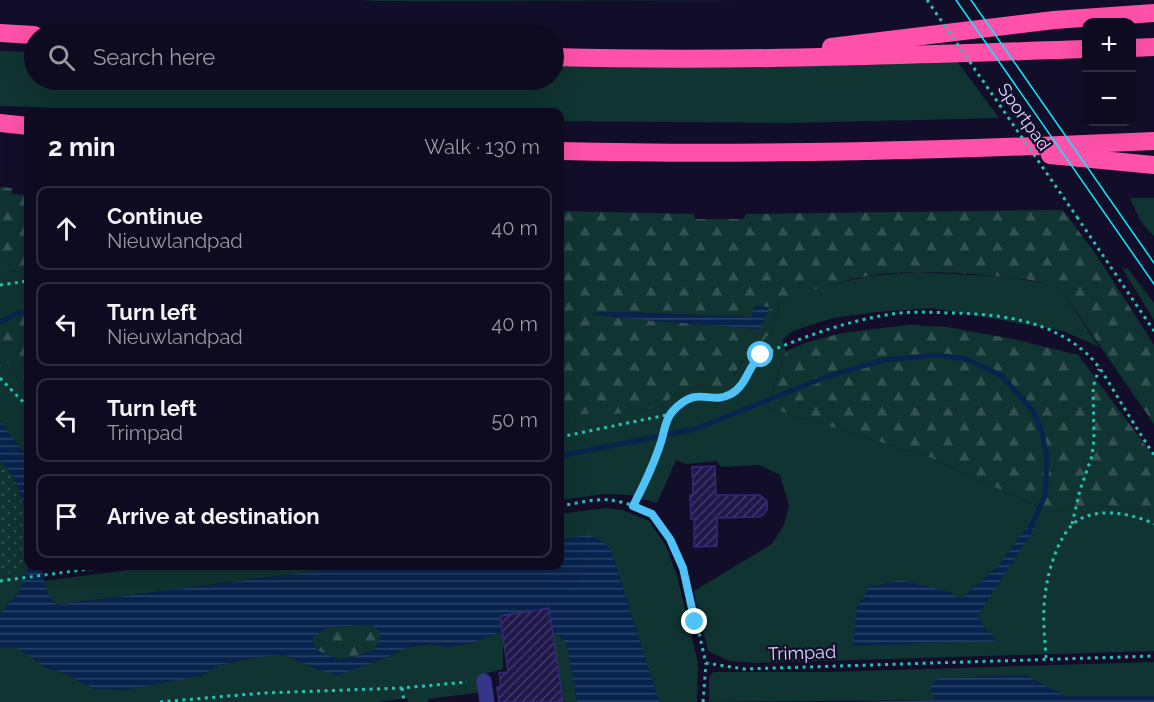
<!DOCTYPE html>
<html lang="en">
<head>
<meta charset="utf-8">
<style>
	:root { --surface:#0e0a1f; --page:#171328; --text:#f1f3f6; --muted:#9b9aa4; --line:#2e2b3d }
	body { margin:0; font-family:Raleway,sans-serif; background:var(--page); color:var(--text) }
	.controls { position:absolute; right:18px; top:18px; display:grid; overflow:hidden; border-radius:12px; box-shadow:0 6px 24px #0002 }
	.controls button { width:54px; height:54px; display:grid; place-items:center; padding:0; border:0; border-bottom:2px solid var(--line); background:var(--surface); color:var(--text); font:30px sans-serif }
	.stop { position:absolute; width:18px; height:18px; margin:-14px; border:4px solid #4fc3f7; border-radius:50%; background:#fff }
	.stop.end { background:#4fc3f7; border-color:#fff; box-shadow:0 2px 6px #0008 }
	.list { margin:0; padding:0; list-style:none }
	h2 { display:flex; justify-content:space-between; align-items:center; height:78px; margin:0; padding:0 24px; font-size:26px }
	h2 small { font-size:20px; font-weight:400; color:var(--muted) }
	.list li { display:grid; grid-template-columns:39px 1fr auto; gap:18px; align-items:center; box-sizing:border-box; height:84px; margin:0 12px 12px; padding:0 12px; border:2px solid var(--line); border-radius:12px }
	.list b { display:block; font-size:22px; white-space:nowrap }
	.list p { margin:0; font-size:20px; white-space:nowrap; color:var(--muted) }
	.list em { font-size:20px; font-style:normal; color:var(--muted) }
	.icon { flex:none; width:33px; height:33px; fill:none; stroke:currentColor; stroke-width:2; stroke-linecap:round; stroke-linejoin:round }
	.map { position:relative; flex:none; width:1154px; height:702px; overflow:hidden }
	.search { position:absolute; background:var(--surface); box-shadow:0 6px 24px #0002; left:24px; top:24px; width:540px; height:66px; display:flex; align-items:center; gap:15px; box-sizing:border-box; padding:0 21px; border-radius:33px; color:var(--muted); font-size:22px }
	.panel { position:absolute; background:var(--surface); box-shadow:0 6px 24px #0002; left:24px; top:108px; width:540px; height:462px; border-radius:12px }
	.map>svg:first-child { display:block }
	.grass { fill:#103431; fill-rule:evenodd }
	.forest { fill:url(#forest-firs); fill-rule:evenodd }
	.park { fill:url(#park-dots) }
	.water { fill:url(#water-rules); fill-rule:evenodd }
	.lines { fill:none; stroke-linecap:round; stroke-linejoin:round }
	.stream { stroke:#08244e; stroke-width:5 }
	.building { fill:url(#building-hatch); stroke:#362979; stroke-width:1.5 }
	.path { stroke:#26c3b4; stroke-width:3; stroke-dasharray:3 4.5; stroke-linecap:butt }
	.street { stroke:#36358c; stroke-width:15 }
	.highway { stroke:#ff51aa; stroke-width:18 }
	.tram { stroke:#02efff; stroke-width:1.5 }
	.path-bridge { stroke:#26c3b4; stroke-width:3; stroke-dasharray:3 4.5; stroke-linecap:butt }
	.route { stroke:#4fc3f7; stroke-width:8 }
	.labels { text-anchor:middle; stroke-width:4.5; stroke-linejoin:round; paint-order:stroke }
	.street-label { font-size:18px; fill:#d9d6ff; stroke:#120e29 }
</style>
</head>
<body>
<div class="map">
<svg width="1154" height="702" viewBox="0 0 1154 702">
	<defs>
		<pattern id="forest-firs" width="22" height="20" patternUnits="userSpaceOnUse" patternTransform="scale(1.5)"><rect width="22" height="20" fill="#103431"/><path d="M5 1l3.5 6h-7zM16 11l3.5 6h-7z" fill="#325150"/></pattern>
		<pattern id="park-dots" width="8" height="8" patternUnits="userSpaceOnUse" patternTransform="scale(1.5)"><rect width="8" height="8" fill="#103431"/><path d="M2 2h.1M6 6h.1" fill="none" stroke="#325150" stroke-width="1.8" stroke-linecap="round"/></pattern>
		<pattern id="water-rules" width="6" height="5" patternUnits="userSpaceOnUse" patternTransform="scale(1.5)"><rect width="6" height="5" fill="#08244e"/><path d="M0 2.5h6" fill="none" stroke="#2b4369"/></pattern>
		<pattern id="building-hatch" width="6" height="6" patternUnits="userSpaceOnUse" patternTransform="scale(1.5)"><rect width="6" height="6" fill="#21184c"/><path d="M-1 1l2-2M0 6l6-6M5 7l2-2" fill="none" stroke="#413967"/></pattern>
	</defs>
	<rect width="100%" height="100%" fill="#120e29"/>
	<g class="grass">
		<path d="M 357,0 L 807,0 L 380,1 Z"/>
		<path d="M 0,51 L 34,52 L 34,80 L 554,80 L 554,63 L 956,60 L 999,118 L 787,123 L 560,121 L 560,112 L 181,112 L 0,106 Z"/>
		<path d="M 1130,198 L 1154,198 L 1154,236 L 1141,222 Z"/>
		<path d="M 1122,268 L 1128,269 L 1154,303 L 1154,320 Z"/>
		<path d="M 28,269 L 28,313 L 0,321 L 0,274 Z"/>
		<path d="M 918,272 L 1009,277 L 1048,284 L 1060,288 L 1099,347 L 1063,331 L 932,308 L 877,312 L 833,318 L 793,331 L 782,340 L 786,351 L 767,407 L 932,458 L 1018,498 L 1051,511 L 1096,505 L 1154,511 L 1154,651 L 754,663 L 729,661 L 708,651 L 694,591 L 772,544 L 784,525 L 789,505 L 780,475 L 759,465 L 721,467 L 717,461 L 686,464 L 676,460 L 657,503 L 630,495 L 604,494 L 560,500 L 560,418 L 583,414 L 617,414 L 661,407 L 671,397 L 699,386 L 716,389 L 735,375 L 749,350 L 760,344 L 772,331 L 780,302 L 820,287 L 869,276 ZM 1030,523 L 977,617 L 995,641 L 949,592 L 961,599 L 998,566 Z"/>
		<path d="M 0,356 L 28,383 L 28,458 L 0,421 Z"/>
		<path d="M 0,460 L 15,478 L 28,519 L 29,566 L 18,594 L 0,613 Z"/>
		<path d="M 606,508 L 622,510 L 649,521 L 666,546 L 677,576 L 698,663 L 697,702 L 659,702 L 611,550 L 588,535 L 560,539 L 560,514 Z"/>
		<path d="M 159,566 L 354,566 L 55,605 L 47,593 L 44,581 Z"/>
		<path d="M 503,631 L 503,669 L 481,675 L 482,692 L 428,699 L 428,702 L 408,702 L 407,698 L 378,702 L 0,702 L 0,648 L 16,648 L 26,653 L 44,667 L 64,673 L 94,689 L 200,676 L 219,665 L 259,657 L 285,655 L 319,670 L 338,674 L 377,661 L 410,647 L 430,644 L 448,647 L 472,643 Z"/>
		<path d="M 552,632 L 560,636 L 567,644 L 577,702 L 564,702 Z"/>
		<path d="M 1154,662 L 1154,696 L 1065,696 L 1025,675 L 938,678 L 936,700 L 709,702 L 709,677 L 713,672 L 829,672 Z"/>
	</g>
	<g class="forest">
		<path d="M 0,187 L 12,188 L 12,194 L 28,195 L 28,269 L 0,274 Z"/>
		<path d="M 1063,210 L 1097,256 L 1154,345 L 1154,424 L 1060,288 C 1035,279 1009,277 983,275 C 945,272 906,270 868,276 C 838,281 809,291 780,302 L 772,331 L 760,344 L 749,351 L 728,385 L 716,389 L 699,386 L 671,397 L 661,407 L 617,414 L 583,414 L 560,418 L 560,211 L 694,214 L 695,219 L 744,219 L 746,214 ZM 621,312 L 750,317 L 760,329 L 620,318 L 592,313 Z"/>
		<path d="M 28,313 L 28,383 L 0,356 L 0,321 Z"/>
		<path d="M 907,325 L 947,327 L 1013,339 L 1078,355 L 1154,457 L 1154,511 L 1096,505 L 1051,511 L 1018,498 L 932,458 L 767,407 L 786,351 L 808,342 L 842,333 Z"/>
		<path d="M 373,625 L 379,630 L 379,643 L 372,651 L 356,656 L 340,660 L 316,650 L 312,638 L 327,627 Z"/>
	</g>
	<path class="park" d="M 0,462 C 4,467 9,472 12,477 C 24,498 34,549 24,571 L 0,574 Z"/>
	<g class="water">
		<path d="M 755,306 L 770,307 L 760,329 L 620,318 L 587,313 L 621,312 L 750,317 Z"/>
		<path d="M 0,421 L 28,458 L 28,530 L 28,519 L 15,478 L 0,460 Z"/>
		<path d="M 1030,523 L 1036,526 L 977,617 L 996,641 L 853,646 L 857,607 L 869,587 L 900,580 L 949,592 L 961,599 L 998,566 Z"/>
		<path d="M 588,535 L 601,540 L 611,550 L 659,702 L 577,702 L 567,644 L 560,636 L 552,632 L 549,609 L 501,616 L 503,631 L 472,643 L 448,647 L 430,644 L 410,647 L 377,661 L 338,675 L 319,670 L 285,655 L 259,657 L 219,665 L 200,676 L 126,690 L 94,689 L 64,673 L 44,667 L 26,653 L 16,648 L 0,648 L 0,613 L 18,594 L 29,566 L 41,566 L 47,593 L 56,605 L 354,566 L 560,566 L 560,539 ZM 372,625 L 379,631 L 379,643 L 372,651 L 357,656 L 340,660 L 316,650 L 312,639 L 327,627 Z"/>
		<path d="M 1025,675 L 1065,696 L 1154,696 L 1154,702 L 854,702 L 935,700 L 931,695 L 930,687 L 938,678 Z"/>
	</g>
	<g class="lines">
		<g class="stream">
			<path d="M 0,322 L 17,314 L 28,311"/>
			<path d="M 560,456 L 695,429 L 826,377 L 883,360 L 938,355 L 966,359 L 1002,376 L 1033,411 L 1042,432 L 1047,460 L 1045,496 L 1030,528"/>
		</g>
	</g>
	<g class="building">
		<path d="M 715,466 L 716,495 L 760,495 L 767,501 L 767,510 L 763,515 L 757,517 L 717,518 L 717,546 L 694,547 L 694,518 L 691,519 L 690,495 L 693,495 L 692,467 Z"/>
		<path d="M 549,608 L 563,702 L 499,702 L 497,687 L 501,687 L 499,673 L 508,672 L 500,616 Z"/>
	</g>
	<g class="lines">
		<g class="path">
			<path d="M 1077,217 L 1154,331"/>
			<path d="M 0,285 L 28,281"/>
			<path d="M 0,378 L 28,407"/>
			<path d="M 560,437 L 671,414 L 692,397 L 726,396 L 742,385 L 755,360 L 761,355 C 801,338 843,322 886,315 C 907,311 928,312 950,313 C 998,314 1048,319 1086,353 C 1100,365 1110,385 1120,401 C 1131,419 1142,437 1154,455"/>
			<path d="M 560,506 C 575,504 595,498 610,500 C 623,502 639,506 650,513 C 681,533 697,628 706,663 L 744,669 L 1154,656"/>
			<path d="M 633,506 L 645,482 L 671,414"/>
			<path d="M 1072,524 L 1080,490 L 1092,456 L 1094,439 L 1093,387 L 1099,369"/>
			<path d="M 0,581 L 111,566"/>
			<path d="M 1046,658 C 1045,642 1043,624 1044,608 C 1045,582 1054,545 1071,526 C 1091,505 1132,513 1154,524"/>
			<path d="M 402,688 L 404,702"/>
			<path d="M 160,702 L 263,693 L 402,688 L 467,682"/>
			<path d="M 703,702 L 706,663"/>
		</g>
		<path class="street" d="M 484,681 L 487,702"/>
		<g class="highway">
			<path d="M 0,33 L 34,35"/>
			<path d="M 831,47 L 1054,20 L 1154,13"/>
			<path d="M 1132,48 L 1154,47"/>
			<path d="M 554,57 C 731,62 909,55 1086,49"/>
			<path d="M 0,123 L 28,126"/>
			<path d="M 560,151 C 758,156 956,150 1154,141"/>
			<path d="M 1050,155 L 1154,165"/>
		</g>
		<g class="tram">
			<path d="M 956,0 L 1154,284"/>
			<path d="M 971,0 L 1154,263"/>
		</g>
		<path class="path-bridge" d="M 927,0 L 1077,217"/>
	</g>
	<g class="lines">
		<path class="route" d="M 695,622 L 683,568 L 670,539 L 652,514 L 633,506 C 644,485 654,464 661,442 C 664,433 665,420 672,412 C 698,383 709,406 731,394 C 747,385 748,366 761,355"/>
	</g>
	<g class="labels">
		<g class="street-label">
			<text transform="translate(1024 117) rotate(55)" y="6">Sportpad</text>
			<text transform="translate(802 653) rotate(-2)" y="6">Trimpad</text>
		</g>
	</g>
</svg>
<div class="controls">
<button>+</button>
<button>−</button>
</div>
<div class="stop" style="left:761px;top:355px"></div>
<div class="stop end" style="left:695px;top:622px"></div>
<div class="search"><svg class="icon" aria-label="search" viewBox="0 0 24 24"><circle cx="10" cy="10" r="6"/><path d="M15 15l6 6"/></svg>Search here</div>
<section class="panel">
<h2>2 min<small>Walk · 130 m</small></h2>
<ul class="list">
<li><svg class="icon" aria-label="ahead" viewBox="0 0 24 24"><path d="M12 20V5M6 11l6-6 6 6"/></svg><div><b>Continue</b><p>Nieuwlandpad</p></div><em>40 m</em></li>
<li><svg class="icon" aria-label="left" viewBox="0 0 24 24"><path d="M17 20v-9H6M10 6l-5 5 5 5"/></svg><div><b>Turn left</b><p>Nieuwlandpad</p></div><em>40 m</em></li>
<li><svg class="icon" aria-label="left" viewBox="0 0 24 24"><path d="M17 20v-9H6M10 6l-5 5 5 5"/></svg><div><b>Turn left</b><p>Trimpad</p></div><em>50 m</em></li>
<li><svg class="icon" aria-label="arrive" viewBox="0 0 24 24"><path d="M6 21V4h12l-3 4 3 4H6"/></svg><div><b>Arrive at destination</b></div></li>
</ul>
</section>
</div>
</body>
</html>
